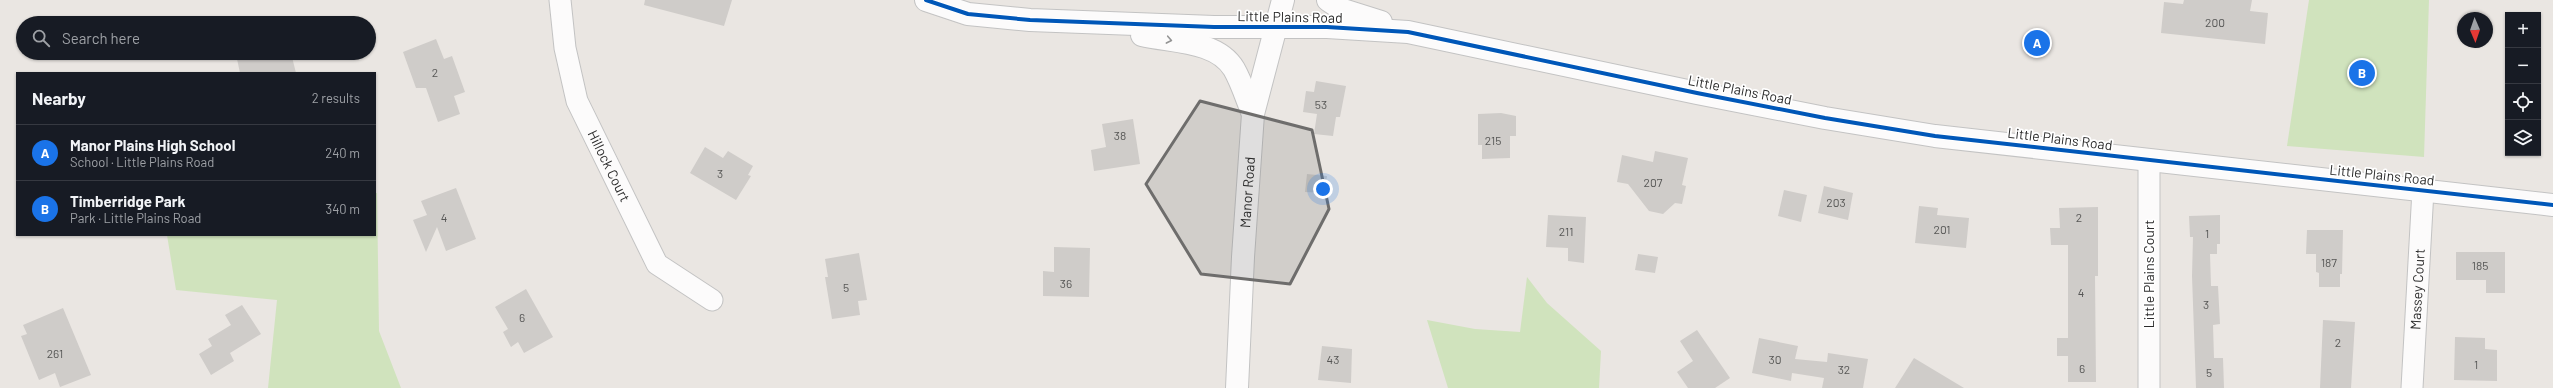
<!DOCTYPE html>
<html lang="en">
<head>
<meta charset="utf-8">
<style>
	:root { --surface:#171b24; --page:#242831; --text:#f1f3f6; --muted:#9ea1a6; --line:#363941; --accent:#1a73e8 }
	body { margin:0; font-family:Barlow,sans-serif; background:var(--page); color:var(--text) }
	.controls { position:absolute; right:12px; top:12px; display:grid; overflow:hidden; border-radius:0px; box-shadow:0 1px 3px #0004 }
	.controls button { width:36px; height:36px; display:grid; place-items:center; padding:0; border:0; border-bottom:1px solid var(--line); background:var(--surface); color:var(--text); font:20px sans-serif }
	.compass { position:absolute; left:2457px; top:12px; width:36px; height:36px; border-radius:50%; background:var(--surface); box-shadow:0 1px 3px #0004; rotate:178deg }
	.you { position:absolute; left:1323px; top:189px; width:14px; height:14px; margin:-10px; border:3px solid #fff; border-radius:50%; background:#1a73e8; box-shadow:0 0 0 6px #1a73e833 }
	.badge { display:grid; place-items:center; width:26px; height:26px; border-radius:50%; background:var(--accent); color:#fff; font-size:13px; font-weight:700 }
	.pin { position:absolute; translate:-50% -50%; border:2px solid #fff; box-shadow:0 1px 4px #0006 }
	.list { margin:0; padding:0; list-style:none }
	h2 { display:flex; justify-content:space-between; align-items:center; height:52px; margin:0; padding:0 16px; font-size:17px }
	h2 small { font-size:13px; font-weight:400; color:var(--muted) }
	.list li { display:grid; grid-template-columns:26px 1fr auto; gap:12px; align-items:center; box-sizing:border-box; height:56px; padding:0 16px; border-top:1px solid var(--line) }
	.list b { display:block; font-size:15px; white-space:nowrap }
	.list p { margin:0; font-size:13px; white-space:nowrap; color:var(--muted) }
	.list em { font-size:13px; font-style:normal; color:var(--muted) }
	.icon { flex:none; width:22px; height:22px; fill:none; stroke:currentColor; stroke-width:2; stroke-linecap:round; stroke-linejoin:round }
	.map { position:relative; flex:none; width:2553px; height:388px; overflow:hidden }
	.search { position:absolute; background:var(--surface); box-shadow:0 1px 3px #0004; left:16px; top:16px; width:360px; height:44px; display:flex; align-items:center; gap:10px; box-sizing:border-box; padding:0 14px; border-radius:22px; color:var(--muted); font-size:15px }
	.panel { position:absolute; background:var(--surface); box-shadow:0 1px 3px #0004; left:16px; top:72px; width:360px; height:164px; border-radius:0px }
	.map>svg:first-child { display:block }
	.green { fill:#d0e3bd }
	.building { fill:#cfccc9 }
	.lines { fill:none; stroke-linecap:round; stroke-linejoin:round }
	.street-casing { stroke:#c3c3c3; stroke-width:23 }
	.secondary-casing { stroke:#c3c3c3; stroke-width:24 }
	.street { stroke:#fcfbfb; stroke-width:21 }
	.secondary { stroke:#fcfbfb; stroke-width:22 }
	.cycleway-casing { stroke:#fff; stroke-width:6 }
	.cycleway { stroke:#0057b8; stroke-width:4 }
	.oneway { stroke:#949494 }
	.marked { fill:#6e6d6c; fill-opacity:0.2; stroke:#6e6d6c; stroke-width:3; stroke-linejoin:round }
	.labels { text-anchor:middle; stroke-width:3.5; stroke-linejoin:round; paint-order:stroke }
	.number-label { font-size:12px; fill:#565655 }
	.street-label { font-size:14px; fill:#2c2c2c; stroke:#fff }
</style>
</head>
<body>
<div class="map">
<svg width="2553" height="388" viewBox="0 0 2553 388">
	<rect width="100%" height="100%" fill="#eae6e2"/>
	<g class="green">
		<path d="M 2309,0 L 2429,0 L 2424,157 L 2287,146 Z"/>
		<path d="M 375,193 L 377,193 L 379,331 L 401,388 L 268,388 L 277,300 L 176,290 L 167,235 L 375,235 Z"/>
		<path d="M 1527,277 L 1547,303 L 1601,351 L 1599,388 L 1448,388 L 1427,320 L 1475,329 L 1520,332 Z"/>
	</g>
	<g class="building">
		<path d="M 645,0 L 732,0 L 724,26 L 644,5 Z"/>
		<path d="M 2184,0 L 2252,0 L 2250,11 L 2268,13 L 2265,44 L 2161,33 L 2164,2 L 2183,4 Z"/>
		<path d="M 436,39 L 444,59 L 452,56 L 465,92 L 454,96 L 460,114 L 438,122 L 426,88 L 416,88 L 403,52 Z"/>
		<path d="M 261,53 L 291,53 L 296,73 L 240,73 L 237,59 Z"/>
		<path d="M 1316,81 L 1346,86 L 1340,117 L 1336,117 L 1333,136 L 1314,134 L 1317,114 L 1303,112 L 1306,91 L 1314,92 Z"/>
		<path d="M 1501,113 L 1516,116 L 1516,136 L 1510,136 L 1510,158 L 1482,159 L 1482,145 L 1478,145 L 1478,114 Z"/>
		<path d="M 1133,119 L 1140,164 L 1094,171 L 1091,150 L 1106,147 L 1102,124 Z"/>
		<path d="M 705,147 L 723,158 L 728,151 L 753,166 L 748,175 L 751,176 L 736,200 L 690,173 Z"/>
		<path d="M 1655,151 L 1688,158 L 1682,185 L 1686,186 L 1682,204 L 1675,203 L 1663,214 L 1649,211 L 1628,184 L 1617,182 L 1622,155 L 1653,162 Z"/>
		<path d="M 1307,174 L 1327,176 L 1325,193 L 1305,192 Z"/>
		<path d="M 1824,186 L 1853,193 L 1848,220 L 1818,213 Z"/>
		<path d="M 456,188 L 476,239 L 446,251 L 437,227 L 426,252 L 413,220 L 427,215 L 421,201 Z"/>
		<path d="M 1784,190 L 1807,195 L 1801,222 L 1778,216 Z"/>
		<path d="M 1919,206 L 1938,208 L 1937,215 L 1969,218 L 1966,248 L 1915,243 Z"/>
		<path d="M 2098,207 L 2098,276 L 2095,276 L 2096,382 L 2068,382 L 2068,356 L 2057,356 L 2057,338 L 2068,338 L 2068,245 L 2051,245 L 2050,228 L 2060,228 L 2059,208 Z"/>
		<path d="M 1548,215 L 1586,217 L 1584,263 L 1568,261 L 1568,248 L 1546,247 Z"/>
		<path d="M 2220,215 L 2220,244 L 2217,244 L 2217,254 L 2210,254 L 2211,286 L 2218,286 L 2220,324 L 2213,325 L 2214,358 L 2223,358 L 2224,388 L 2196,388 L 2192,276 L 2193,237 L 2190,237 L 2189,216 Z"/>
		<path d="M 2307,230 L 2343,230 L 2342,274 L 2340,274 L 2340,287 L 2319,287 L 2319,273 L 2316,272 L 2316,254 L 2306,254 Z"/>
		<path d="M 1054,247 L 1090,248 L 1089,297 L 1043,296 L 1043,271 L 1054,272 Z"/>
		<path d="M 2456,252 L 2505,252 L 2505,293 L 2486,293 L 2486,280 L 2456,280 Z"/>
		<path d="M 859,253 L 867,300 L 858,301 L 860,315 L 832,319 L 825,277 L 828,277 L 825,259 Z"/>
		<path d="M 1638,254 L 1658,257 L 1655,273 L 1635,270 Z"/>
		<path d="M 526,289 L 553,337 L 524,353 L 518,342 L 511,347 L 503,332 L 508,329 L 495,307 Z"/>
		<path d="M 242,305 L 261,334 L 230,353 L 234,361 L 211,375 L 199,354 L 212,346 L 208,339 L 231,325 L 225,315 Z"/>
		<path d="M 63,308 L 91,375 L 60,387 L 55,373 L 39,380 L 21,336 L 27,334 L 23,325 Z"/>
		<path d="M 2323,320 L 2355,322 L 2351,388 L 2320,388 Z"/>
		<path d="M 1697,330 L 1730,378 L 1715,388 L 1688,388 L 1677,372 L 1693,361 L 1680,341 Z"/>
		<path d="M 2455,337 L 2485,338 L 2485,349 L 2497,350 L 2497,381 L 2454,380 Z"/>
		<path d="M 1759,338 L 1798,346 L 1795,359 L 1827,362 L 1828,353 L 1868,359 L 1863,388 L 1822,388 L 1824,378 L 1792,373 L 1791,381 L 1752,373 Z"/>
		<path d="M 1322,346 L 1352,349 L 1351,383 L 1318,380 Z"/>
		<path d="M 1914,358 L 1964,388 L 1895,388 Z"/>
	</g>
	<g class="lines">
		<defs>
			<g id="street">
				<path id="s1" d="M 560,0 L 565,48 L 577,101 L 657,264 L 712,300"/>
				<path d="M 2149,388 L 2149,160"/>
				<path id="s2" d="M 2412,388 L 2423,190"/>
			</g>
			<g id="secondary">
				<path d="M 926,0 L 968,14 L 1030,20 L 1214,27 L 1327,27 L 1408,32 L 1697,93 L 1825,118 L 1935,136 L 2553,205"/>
				<path d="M 1328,0 L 1343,10 L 1381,22"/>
				<path d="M 1142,35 C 1171,42 1217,40 1234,69 C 1242,83 1247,100 1253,114"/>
				<path id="s3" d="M 1237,388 L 1243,257 L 1253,114 L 1283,0"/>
			</g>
		</defs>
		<use href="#street" class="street-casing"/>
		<use href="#secondary" class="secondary-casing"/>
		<use href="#street" class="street"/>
		<use href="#secondary" class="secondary"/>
		<defs>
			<path id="cycleway" d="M 926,0 L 968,14 L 1030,20 L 1214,27 L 1327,27 L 1408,32 L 1697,93 L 1825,118 L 1935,136 L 2553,205"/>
		</defs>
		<use href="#cycleway" class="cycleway-casing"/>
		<use href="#cycleway" class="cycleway"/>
	</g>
	<defs><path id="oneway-chevron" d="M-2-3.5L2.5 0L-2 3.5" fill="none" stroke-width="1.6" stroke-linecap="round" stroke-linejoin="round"/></defs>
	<use class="oneway" href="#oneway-chevron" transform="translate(1169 40) rotate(11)"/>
	<path class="marked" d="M 1200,101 L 1312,130 L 1329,209 L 1290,284 L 1201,274 L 1146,184 Z"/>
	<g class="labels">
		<g class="number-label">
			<text x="2215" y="27">200</text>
			<text x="435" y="77">2</text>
			<text x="1321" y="109">53</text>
			<text x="1120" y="140">38</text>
			<text x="1493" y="145">215</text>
			<text x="720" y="178">3</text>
			<text x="1653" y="187">207</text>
			<text x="1836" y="207">203</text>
			<text x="444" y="222">4</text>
			<text x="2079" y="222">2</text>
			<text x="1942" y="234">201</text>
			<text x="1566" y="236">211</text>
			<text x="2207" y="238">1</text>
			<text x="2329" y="267">187</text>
			<text x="2480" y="270">185</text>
			<text x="1066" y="288">36</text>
			<text x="846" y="292">5</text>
			<text x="2081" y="297">4</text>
			<text x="2206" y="309">3</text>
			<text x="522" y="322">6</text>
			<text x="2338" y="347">2</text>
			<text x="55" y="358">261</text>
			<text x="1333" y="364">43</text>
			<text x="1775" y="364">30</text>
			<text x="2476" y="369">1</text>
			<text x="2082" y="373">6</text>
			<text x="1844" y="374">32</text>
			<text x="2209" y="377">5</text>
		</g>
		<g class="street-label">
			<text transform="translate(1290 17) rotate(1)" y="5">Little Plains Road</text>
			<text transform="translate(1740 90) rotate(11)" y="5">Little Plains Road</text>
			<text transform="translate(2060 139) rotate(7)" y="5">Little Plains Road</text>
			<text dy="5" stroke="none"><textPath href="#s1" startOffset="175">Hillock Court</textPath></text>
			<text transform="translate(2382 175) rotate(6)" y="5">Little Plains Road</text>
			<text dy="5" stroke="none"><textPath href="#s3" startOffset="196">Manor Road</textPath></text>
			<text transform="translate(2149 274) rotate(-90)" y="5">Little Plains Court</text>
			<text dy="5" stroke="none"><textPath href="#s2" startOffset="99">Massey Court</textPath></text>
		</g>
	</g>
</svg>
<div class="controls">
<button>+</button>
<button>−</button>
<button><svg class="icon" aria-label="locate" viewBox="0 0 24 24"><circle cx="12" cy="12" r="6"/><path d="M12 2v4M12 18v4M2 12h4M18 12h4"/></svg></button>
<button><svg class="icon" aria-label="layers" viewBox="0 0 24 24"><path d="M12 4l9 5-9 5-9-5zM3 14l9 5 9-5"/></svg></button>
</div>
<svg class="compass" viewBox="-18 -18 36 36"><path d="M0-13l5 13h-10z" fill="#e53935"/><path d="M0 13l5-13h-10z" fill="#9ea1a6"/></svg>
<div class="you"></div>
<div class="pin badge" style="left:2037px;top:43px">A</div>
<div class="pin badge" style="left:2362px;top:73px">B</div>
<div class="search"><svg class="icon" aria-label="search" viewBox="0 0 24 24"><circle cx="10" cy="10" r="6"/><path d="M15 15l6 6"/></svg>Search here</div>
<section class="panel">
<h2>Nearby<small>2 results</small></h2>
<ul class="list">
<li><span class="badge">A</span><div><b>Manor Plains High School</b><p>School · Little Plains Road</p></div><em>240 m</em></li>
<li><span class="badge">B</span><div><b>Timberridge Park</b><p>Park · Little Plains Road</p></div><em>340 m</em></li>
</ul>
</section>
</div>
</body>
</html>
